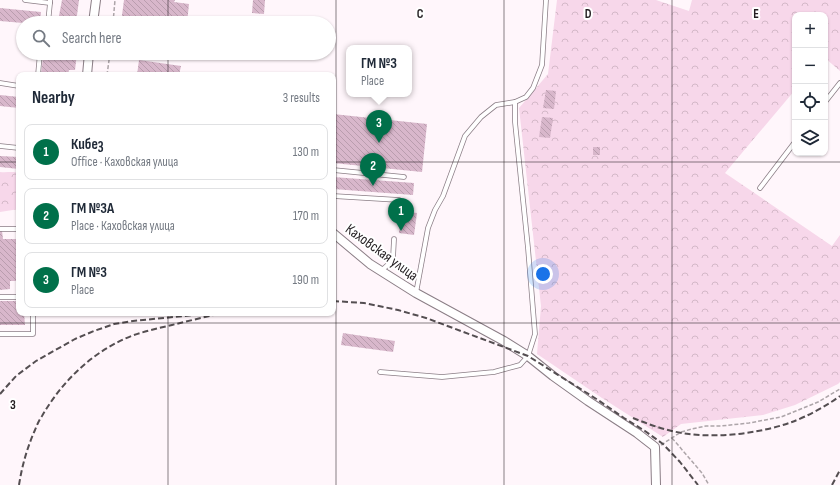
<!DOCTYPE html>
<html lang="en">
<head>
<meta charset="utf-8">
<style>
	:root { --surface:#fff; --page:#f2f2f3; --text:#1f2937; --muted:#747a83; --line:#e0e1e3; --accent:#00704a }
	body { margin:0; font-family:"Sofia Sans Condensed",sans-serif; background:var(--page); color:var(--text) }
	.controls { position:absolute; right:12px; top:12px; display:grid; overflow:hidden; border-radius:8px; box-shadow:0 1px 3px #0004 }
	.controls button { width:36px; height:36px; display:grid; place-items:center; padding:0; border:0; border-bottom:1px solid var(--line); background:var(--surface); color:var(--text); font:20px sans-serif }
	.you { position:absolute; left:543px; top:274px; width:14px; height:14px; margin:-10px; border:3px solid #fff; border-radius:50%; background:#1a73e8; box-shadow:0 0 0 6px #1a73e833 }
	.badge { display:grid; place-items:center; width:26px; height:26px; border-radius:50%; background:var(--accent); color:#fff; font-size:13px; font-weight:700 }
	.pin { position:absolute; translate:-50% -33px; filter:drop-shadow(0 1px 2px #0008) }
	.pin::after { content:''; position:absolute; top:21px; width:14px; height:12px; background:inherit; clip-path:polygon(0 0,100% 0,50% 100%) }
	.popup { position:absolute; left:346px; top:45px; width:66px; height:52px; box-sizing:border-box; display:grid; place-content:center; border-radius:8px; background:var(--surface); filter:drop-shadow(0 1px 3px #0005); font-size:13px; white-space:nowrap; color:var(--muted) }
	.popup b { font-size:15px; color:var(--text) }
	.popup::after { content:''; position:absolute; left:50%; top:100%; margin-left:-8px; border:8px solid transparent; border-top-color:var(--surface) }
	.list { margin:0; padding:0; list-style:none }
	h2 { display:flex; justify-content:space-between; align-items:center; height:52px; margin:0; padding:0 16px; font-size:17px }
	h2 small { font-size:13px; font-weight:400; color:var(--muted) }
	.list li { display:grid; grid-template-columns:26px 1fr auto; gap:12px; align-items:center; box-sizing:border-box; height:56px; margin:0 8px 8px; padding:0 8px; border:1px solid var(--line); border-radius:8px }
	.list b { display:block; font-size:15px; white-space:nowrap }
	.list p { margin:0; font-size:13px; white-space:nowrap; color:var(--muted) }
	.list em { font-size:13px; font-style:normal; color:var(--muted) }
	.icon { flex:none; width:22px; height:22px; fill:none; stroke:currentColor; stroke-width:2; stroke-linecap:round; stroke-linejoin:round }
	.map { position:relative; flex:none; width:840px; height:485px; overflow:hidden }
	.search { position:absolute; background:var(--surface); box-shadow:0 1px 3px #0004; left:16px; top:16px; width:320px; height:44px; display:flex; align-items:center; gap:10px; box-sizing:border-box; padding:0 14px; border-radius:22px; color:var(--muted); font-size:15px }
	.panel { position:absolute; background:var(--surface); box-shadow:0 1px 3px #0004; left:16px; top:72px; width:320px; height:244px; border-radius:8px }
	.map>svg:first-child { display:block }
	.forest { fill:url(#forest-crowns) }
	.building { fill:url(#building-back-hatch) }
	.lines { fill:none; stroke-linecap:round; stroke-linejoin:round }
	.lane-casing { stroke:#8b7e86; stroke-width:5.5 }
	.street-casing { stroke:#8b7e86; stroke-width:10 }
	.path { stroke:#ada5a9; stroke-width:1.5; stroke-dasharray:4 2; stroke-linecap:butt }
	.lane { stroke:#fff; stroke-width:4 }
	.street { stroke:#fff; stroke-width:8 }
	.rail { stroke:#544e51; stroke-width:2; stroke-dasharray:6 3; stroke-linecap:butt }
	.grid { fill:none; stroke:#241f22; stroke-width:1; stroke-opacity:0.55 }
	.labels { text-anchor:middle; stroke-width:4; stroke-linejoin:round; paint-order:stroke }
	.street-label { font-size:15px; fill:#241f22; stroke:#fff }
	.grid-label { font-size:13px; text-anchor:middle; font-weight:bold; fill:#241f22; stroke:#fff; stroke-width:4; stroke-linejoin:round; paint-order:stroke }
</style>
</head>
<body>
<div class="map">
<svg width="840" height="485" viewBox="0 0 840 485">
	<defs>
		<pattern id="forest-crowns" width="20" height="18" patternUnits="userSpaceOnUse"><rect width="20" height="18" fill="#f7d7ea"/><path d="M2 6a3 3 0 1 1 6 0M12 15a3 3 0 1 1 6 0" fill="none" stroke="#d4b8c8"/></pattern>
		<pattern id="building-back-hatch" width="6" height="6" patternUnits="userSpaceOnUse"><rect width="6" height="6" fill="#d8b7cb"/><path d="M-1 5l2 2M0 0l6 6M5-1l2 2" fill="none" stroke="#b99dae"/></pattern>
	</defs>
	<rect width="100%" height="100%" fill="#fff6fb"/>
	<g class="forest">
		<path d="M 557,0 L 656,0 L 689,11 L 692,0 L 840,0 L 840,71 L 825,58 L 825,15 L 795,15 L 795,90 L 725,173 L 832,246 L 840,235 L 840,382 L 838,384 L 795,405 L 763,415 L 681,424 L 663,437 L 602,398 L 537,354 L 541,306 L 519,108 L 548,74 Z"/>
		<path d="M 0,172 C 6,173 13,171 19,173 L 19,209 L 0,212 Z"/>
	</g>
	<g class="building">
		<path d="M 62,0 L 79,0 L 76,23 L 66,23 L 66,22 L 58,21 Z"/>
		<path d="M 124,0 L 175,0 L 174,2 L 189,4 L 187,23 L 121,23 Z"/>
		<path d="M 253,0 L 265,0 L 264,14 L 252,13 Z"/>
		<path d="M 0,8 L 41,12 L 40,23 L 23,23 L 0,21 Z"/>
		<path d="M 51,53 L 77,53 L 75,70 L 69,70 L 68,75 L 41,75 L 43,57 L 51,58 Z"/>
		<path d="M 139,60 L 181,66 L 179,75 L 137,75 Z"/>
		<path d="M 546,90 L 556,91 L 554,109 L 543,108 Z"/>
		<path d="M 0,95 L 19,97 L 19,108 L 0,106 Z"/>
		<path d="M 333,114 L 427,124 L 422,172 L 333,163 Z"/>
		<path d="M 542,117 L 553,118 L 550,138 L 539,137 Z"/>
		<rect x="593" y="147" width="7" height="8"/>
		<path d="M 0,156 L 19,157 L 19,169 L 0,167 Z"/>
		<path d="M 333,177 L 414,183 L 413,195 L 333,189 Z"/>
		<path d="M 401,211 L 417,213 L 414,235 L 399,233 Z"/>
		<path d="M 0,231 L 2,231 L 3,239 L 19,239 L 19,281 L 10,281 L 10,289 L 0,290 Z"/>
		<path d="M 0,301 L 19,301 L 19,313 L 24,313 L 25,325 L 0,325 Z"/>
		<path d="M 343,333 L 395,341 L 393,352 L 341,345 Z"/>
	</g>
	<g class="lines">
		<defs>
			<g id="lane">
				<path d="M 25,0 L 50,3 L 50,0"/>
				<path d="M 48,23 L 50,3"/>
				<path d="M 38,75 L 40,53"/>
				<path d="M 0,83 L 19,86"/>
				<path d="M 825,102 L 840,83"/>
				<path d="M 0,146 L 19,148"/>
				<path d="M 333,170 L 404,177"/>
				<path d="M 760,188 L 795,142"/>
				<path d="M 333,196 L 399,200"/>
				<path d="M 0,229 L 19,229"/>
				<path d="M 381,271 L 392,261 L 393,258 L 394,239"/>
				<path d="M 416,293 L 428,228 L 435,210 L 443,196 L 465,136 L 481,117 L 496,105 L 515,102"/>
				<path d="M 0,297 L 19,297"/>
				<path d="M 0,334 L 33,334 L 33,313"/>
				<path d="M 380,372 L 442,377 L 494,372 L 520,365 L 528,356 L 535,334 L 528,248 L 515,122 L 515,102 L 526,97 L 533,88 L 542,65 L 546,0"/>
			</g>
			<g id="street">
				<path d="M 93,23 L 96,0"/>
				<path d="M 87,75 L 89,53"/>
				<path d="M 333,233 L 370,264 L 416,293 L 504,341 L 528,356 L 553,376 L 588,401 L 637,433 L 655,447 L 656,485"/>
			</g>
		</defs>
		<use href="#lane" class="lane-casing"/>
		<use href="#street" class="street-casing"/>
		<g class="path">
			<path d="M 113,23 L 115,0"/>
			<path d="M 107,75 L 110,53"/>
			<path d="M 672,438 L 702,473 L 709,485"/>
			<path d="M 661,445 L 681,432 L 692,429 L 706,426 L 721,426 L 749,423 L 781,417 L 818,402 L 840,389"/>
		</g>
		<use href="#lane" class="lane"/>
		<use href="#street" class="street"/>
		<g class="rail">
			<path d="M 333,301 L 364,303 L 398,310 L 426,318 L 528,356 L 598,400 L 624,418 L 645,431 L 663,444 L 680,462 L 698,485"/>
			<path d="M 0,394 L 16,376 L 36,361 L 75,339 L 94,331 L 114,324 L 133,321 L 194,315"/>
			<path d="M 633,418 C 650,425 670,432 689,434 C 721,438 761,433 792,422 C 806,417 828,405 840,396"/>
			<path d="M 19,485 C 22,466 27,448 35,430 C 37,425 39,420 42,416 C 63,380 94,350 134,335 C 146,331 159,328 172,325 C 188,321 205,317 222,313"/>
			<path d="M 832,485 L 840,470"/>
		</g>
	</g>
	<path class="grid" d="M 168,0 L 168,23M 336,0 L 336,485M 504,0 L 504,485M 672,0 L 672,485M 168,53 L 168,75M 0,162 L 19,162M 333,162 L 840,162M 168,313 L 168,485M 0,323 L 840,323"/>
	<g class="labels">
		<g class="street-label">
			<text transform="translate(382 252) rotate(36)" y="5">Каховская улица</text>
		</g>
	</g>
	<g class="grid-label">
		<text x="420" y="18">C</text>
		<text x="588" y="18">D</text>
		<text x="756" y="18">E</text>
		<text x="13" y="409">3</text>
	</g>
</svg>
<div class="controls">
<button>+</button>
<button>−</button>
<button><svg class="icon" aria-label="locate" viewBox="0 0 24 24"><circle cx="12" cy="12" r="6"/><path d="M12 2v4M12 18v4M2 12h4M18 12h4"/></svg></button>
<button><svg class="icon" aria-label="layers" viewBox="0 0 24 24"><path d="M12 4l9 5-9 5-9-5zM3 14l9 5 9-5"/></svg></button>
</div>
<div class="you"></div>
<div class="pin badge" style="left:401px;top:231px">1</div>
<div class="pin badge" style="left:373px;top:186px">2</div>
<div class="pin badge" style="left:379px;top:143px">3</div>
<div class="popup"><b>ГМ №3</b>Place</div>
<div class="search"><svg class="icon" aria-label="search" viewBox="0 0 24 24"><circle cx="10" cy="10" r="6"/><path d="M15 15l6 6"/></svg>Search here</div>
<section class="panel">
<h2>Nearby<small>3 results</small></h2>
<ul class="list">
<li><span class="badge">1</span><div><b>Кибез</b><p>Office · Каховская улица</p></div><em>130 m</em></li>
<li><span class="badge">2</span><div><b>ГМ №3А</b><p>Place · Каховская улица</p></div><em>170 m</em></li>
<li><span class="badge">3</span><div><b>ГМ №3</b><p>Place</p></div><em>190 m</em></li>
</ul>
</section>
</div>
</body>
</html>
